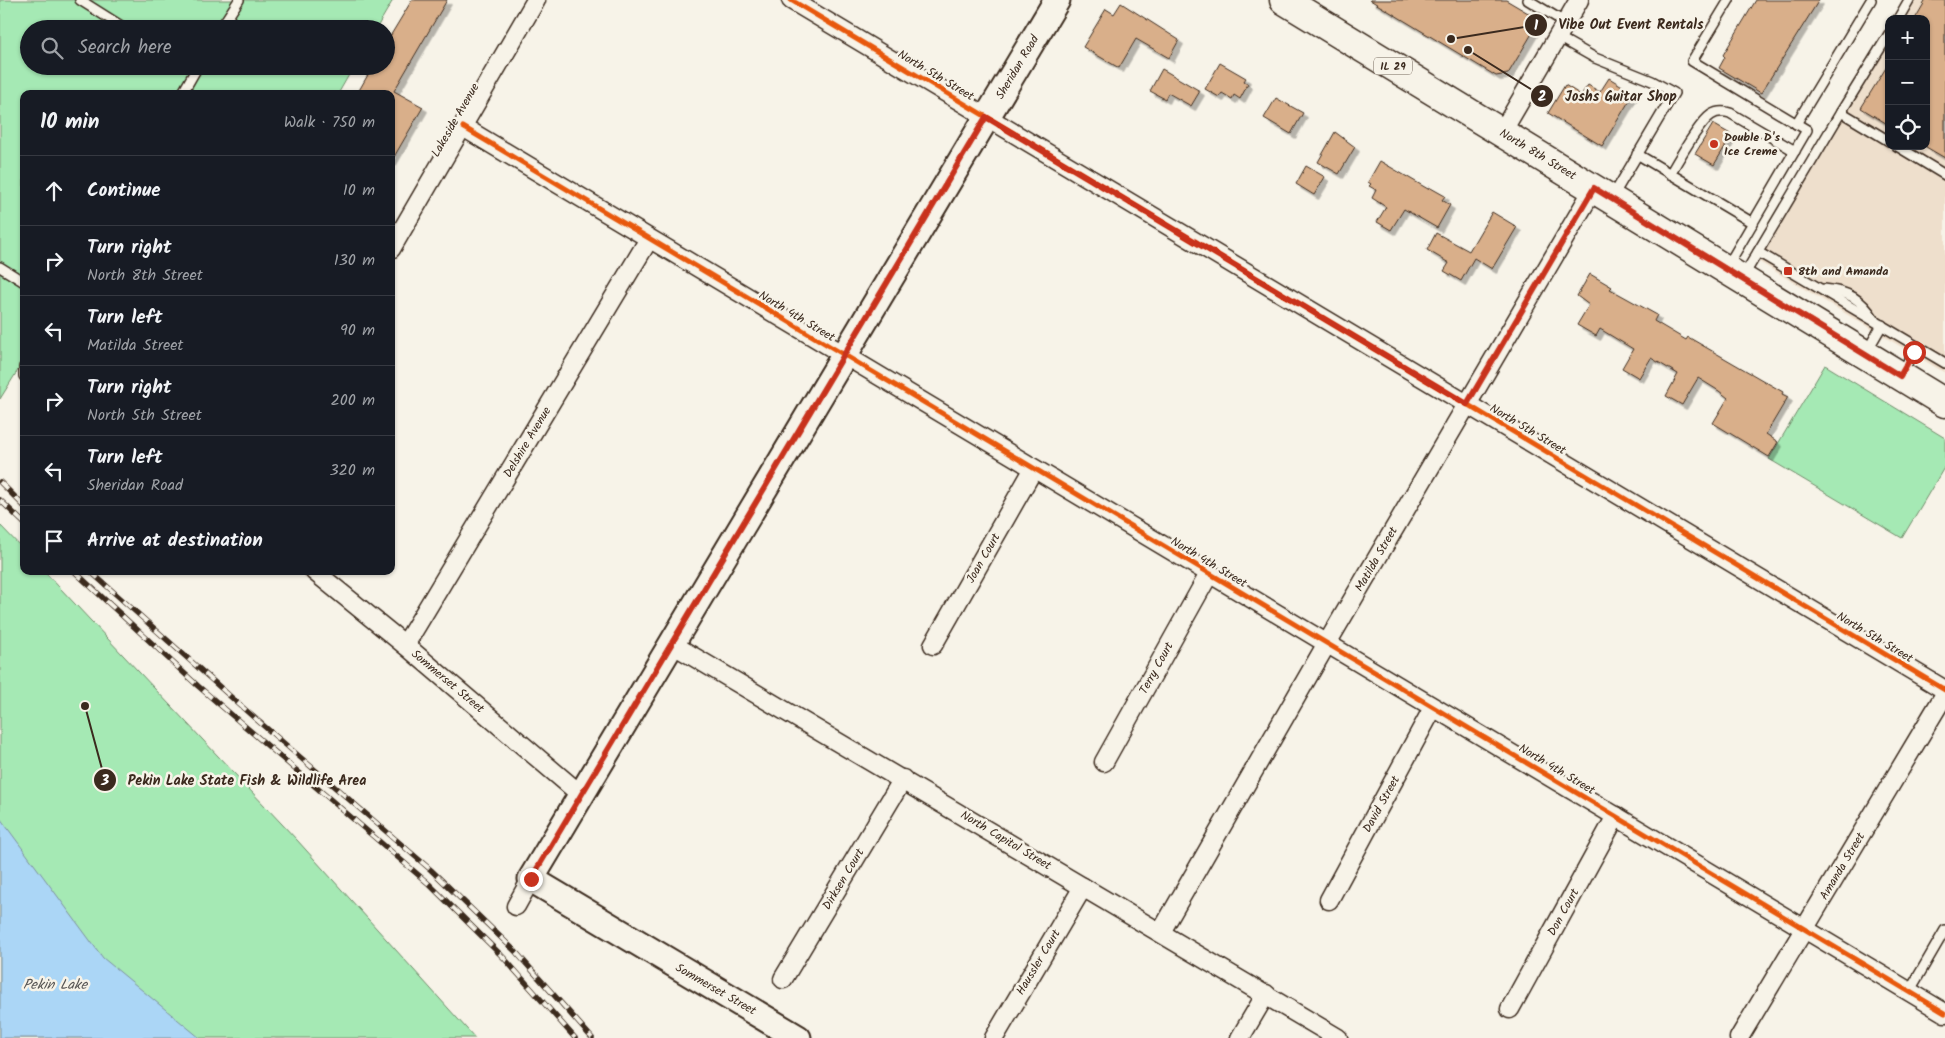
<!DOCTYPE html>
<html lang="en">
<head>
<meta charset="utf-8">
<style>
	:root { --surface:#171b24; --page:#20242c; --text:#f1f3f6; --muted:#9ea1a6; --line:#363941 }
	body { margin:0; font-family:Kalam,sans-serif; background:var(--page); color:var(--text) }
	.controls { position:absolute; right:15px; top:15px; display:grid; overflow:hidden; border-radius:10px; box-shadow:0 1px 4px #0004 }
	.controls button { width:45px; height:45px; display:grid; place-items:center; padding:0; border:0; border-bottom:1px solid var(--line); background:var(--surface); color:var(--text); font:25px sans-serif }
	.stop { position:absolute; width:15px; height:15px; margin:-11px; border:4px solid #c8321e; border-radius:50%; background:#fff }
	.stop.end { background:#c8321e; border-color:#fff; box-shadow:0 1px 5px #0008 }
	.list { margin:0; padding:0; list-style:none }
	h2 { display:flex; justify-content:space-between; align-items:center; height:65px; margin:0; padding:0 20px; font-size:21px }
	h2 small { font-size:16px; font-weight:400; color:var(--muted) }
	.list li { display:grid; grid-template-columns:32px 1fr auto; gap:15px; align-items:center; box-sizing:border-box; height:70px; padding:0 20px; border-top:1px solid var(--line) }
	.list b { display:block; font-size:19px; white-space:nowrap }
	.list p { margin:0; font-size:16px; white-space:nowrap; color:var(--muted) }
	.list em { font-size:16px; font-style:normal; color:var(--muted) }
	.icon { flex:none; width:28px; height:28px; fill:none; stroke:currentColor; stroke-width:2; stroke-linecap:round; stroke-linejoin:round }
	.map { position:relative; flex:none; width:1945px; height:1038px; overflow:hidden }
	.search { position:absolute; background:var(--surface); box-shadow:0 1px 4px #0004; left:20px; top:20px; width:375px; height:55px; display:flex; align-items:center; gap:12px; box-sizing:border-box; padding:0 18px; border-radius:28px; color:var(--muted); font-size:19px }
	.panel { position:absolute; background:var(--surface); box-shadow:0 1px 4px #0004; left:20px; top:90px; width:375px; height:485px; border-radius:10px }
	.map>svg:first-child { display:block }
	.built { fill:#eedfcc }
	.green { fill:#a5e9b4; stroke:#708a69 }
	.water { fill:#abd6f6; stroke:#7e91a0 }
	.building { fill:#d9af8a; stroke:#3b2a1e; filter:url(#shadow) }
	.lines { fill:none; stroke-linecap:round; stroke-linejoin:round }
	.service-casing { stroke:#3b2a1e; stroke-width:12 }
	.minor-casing { stroke:#3b2a1e; stroke-width:21 }
	.secondary-casing { stroke:#3b2a1e; stroke-width:29 }
	.primary-casing { stroke:#3b2a1e; stroke-width:31 }
	.service { stroke:#f7f3e8; stroke-width:9 }
	.minor { stroke:#f7f3e8; stroke-width:18 }
	.secondary { stroke:#f7f3e8; stroke-width:25 }
	.primary { stroke:#f7f3e8; stroke-width:28 }
	.rail-casing { stroke:#3b2a1e; stroke-width:5.5 }
	.rail { stroke:#f7f3e8; stroke-width:4; stroke-dasharray:11; stroke-linecap:butt }
	.cycleway-casing { stroke:#f7f3e8; stroke-width:8 }
	.cycleway { stroke:#e8590c; stroke-width:5 }
	.route { stroke:#c8321e; stroke-width:6 }
	.poi-dot { fill:#c8321e; stroke:#f7f3e8; stroke-width:2 }
	.labels { text-anchor:middle; stroke-width:5; stroke-linejoin:round; paint-order:stroke }
	.shield { fill:#f7f3e8; stroke:#73665b; stroke-width:1 }
	.shield-label { font-size:11px; font-weight:bold; fill:#3b2a1e }
	.street-label { font-size:12px; fill:#3b2a1e; stroke:#f7f3e8 }
	.poi-label { font-size:12px; font-weight:bold; fill:#3b2a1e; stroke:#f7f3e8; text-anchor:start }
	.water-label { font-size:14px; font-style:italic; fill:#575554; stroke:#f7f3e8 }
	.leader { fill:none; stroke:#3b2a1e; stroke-width:2 }
	.callout-dot { fill:#3b2a1e; stroke:#f7f3e8; stroke-width:2 }
	.mark-label { font-size:15px; text-anchor:middle; font-weight:bold; fill:#fff }
	.callout-label { font-size:14px; text-anchor:middle; font-weight:bold; fill:#3b2a1e; stroke:#f7f3e8; stroke-width:5; stroke-linejoin:round; paint-order:stroke }
</style>
</head>
<body>
<div class="map">
<svg width="1945" height="1038" viewBox="0 0 1945 1038">
	<defs>
		<filter id="shadow"><feDropShadow dx="4.5" dy="4.5" stdDeviation="0" flood-color="#0004"/></filter>
	</defs>
	<rect width="100%" height="100%" fill="#f7f3e8"/>
	<filter id="ink" filterUnits="userSpaceOnUse"><feTurbulence type="fractalNoise" baseFrequency=".02" numOctaves="2"/><feDisplacementMap in="SourceGraphic" scale="10" xChannelSelector="R" yChannelSelector="G"/><feConvolveMatrix kernelMatrix="1 2 1 2 8 2 1 2 1" color-interpolation-filters="sRGB"/></filter>
	<g filter="url(#ink)">
		<path class="built" d="M 1903,0 L 1945,0 L 1945,373 L 1749,256 L 1889,23 L 1889,146 L 1926,146 L 1926,19 L 1891,19 Z"/>
		<g class="green">
			<path d="M 0,0 L 393,0 L 376,29 L 29,29 L 29,66 L 354,66 L 338,94 L 24,94 L 24,373 L 18,370 L 0,399 Z"/>
			<path d="M 1825,365 L 1945,438 L 1945,466 L 1902,538 L 1769,459 Z"/>
			<path d="M 0,525 L 24,550 L 24,571 L 44,571 L 297,840 L 475,1038 L 0,1038 Z"/>
		</g>
		<path class="water" d="M 0,818 L 103,958 L 200,1038 L 0,1038 Z"/>
		<g class="building">
			<path d="M 412,0 L 447,0 L 394,91 L 423,107 L 391,162 L 391,94 L 357,94 L 373,66 L 386,66 L 386,43 Z"/>
			<path d="M 1370,0 L 1506,0 L 1540,20 L 1508,74 L 1496,76 Z"/>
			<path d="M 1756,0 L 1819,0 L 1761,93 L 1719,68 L 1725,57 L 1723,55 Z"/>
			<path d="M 1926,0 L 1945,0 L 1945,158 L 1926,147 L 1926,19 L 1915,19 Z"/>
			<path d="M 1121,3 L 1179,40 L 1169,58 L 1136,39 L 1119,68 L 1083,47 L 1106,9 L 1114,14 Z"/>
			<path d="M 1220,63 L 1246,78 L 1244,81 L 1248,84 L 1240,99 L 1234,95 L 1232,99 L 1222,93 L 1219,97 L 1205,89 Z"/>
			<path d="M 1889,63 L 1889,125 L 1861,108 Z"/>
			<path d="M 1162,69 L 1200,91 L 1191,106 L 1168,93 L 1165,99 L 1150,91 Z"/>
			<path d="M 1609,78 L 1634,93 L 1602,146 L 1548,113 L 1565,85 L 1581,95 L 1588,85 L 1600,92 Z"/>
			<path d="M 1276,98 L 1303,113 L 1291,134 L 1264,118 Z"/>
			<path d="M 1713,124 L 1732,135 L 1714,165 L 1695,154 Z"/>
			<path d="M 1335,132 L 1355,147 L 1339,174 L 1318,162 Z"/>
			<path d="M 1380,161 L 1428,189 L 1429,187 L 1445,196 L 1442,200 L 1450,205 L 1437,228 L 1404,209 L 1391,230 L 1377,222 L 1386,207 L 1372,198 L 1376,190 L 1369,186 L 1371,184 L 1368,182 Z"/>
			<path d="M 1306,166 L 1325,177 L 1314,195 L 1296,184 Z"/>
			<path d="M 1492,212 L 1517,227 L 1492,269 L 1474,258 L 1461,281 L 1444,271 L 1449,263 L 1427,250 L 1436,233 L 1469,251 Z"/>
			<path d="M 1590,274 L 1612,287 L 1610,289 L 1657,315 L 1654,321 L 1686,340 L 1688,337 L 1783,392 L 1782,394 L 1788,397 L 1766,434 L 1778,442 L 1769,457 L 1713,423 L 1728,398 L 1719,391 L 1698,378 L 1682,405 L 1666,396 L 1678,374 L 1651,358 L 1639,378 L 1622,368 L 1633,349 L 1600,329 L 1596,336 L 1577,325 L 1589,305 L 1577,296 Z"/>
		</g>
		<g class="lines">
			<defs>
				<g id="service">
					<path d="M 80,0 L 126,29"/>
					<path d="M 1528,0 L 1566,23"/>
					<path d="M 1898,19 L 1909,0"/>
					<path d="M 220,29 L 239,0"/>
					<path d="M 1558,37 L 1595,58 L 1652,81 L 1674,93 L 1613,196"/>
					<path d="M 182,94 L 198,66"/>
					<path d="M 1841,112 L 1889,34"/>
					<path d="M 1796,124 L 1871,0"/>
					<path d="M 1897,146 L 1945,175"/>
					<path d="M 1637,154 L 1753,223"/>
					<path d="M 1670,174 C 1678,160 1699,123 1711,115 C 1717,111 1723,111 1730,113 L 1795,151"/>
					<path d="M 1758,252 L 1945,363"/>
					<path d="M 0,267 L 24,282"/>
					<path d="M 1727,267 L 1807,130 L 1692,61 L 1729,0"/>
					<path d="M 1743,277 L 1841,112 L 1889,141"/>
					<path d="M 1824,289 C 1848,291 1861,299 1874,319"/>
					<path d="M 1867,351 L 1882,325"/>
					<path d="M 24,367 L 24,376"/>
					<path d="M 1901,374 L 1917,346"/>
					<path d="M 1909,992 L 1945,930"/>
				</g>
				<g id="minor">
					<path d="M 791,0 L 1945,690"/>
					<path d="M 463,127 L 1945,1013"/>
					<path d="M 1502,132 L 1579,0"/>
					<path d="M 391,249 L 536,0"/>
					<path d="M 314,571 L 405,645 L 580,794"/>
					<path d="M 672,644 L 1338,1038"/>
					<path d="M 405,645 L 649,239"/>
					<path d="M 933,645 L 1033,470"/>
					<path d="M 1104,762 L 1209,574"/>
					<path d="M 1329,900 L 1433,708"/>
					<path d="M 516,906 L 531,879"/>
					<path d="M 1161,932 L 1326,645 L 1594,188"/>
					<path d="M 783,979 L 903,779"/>
					<path d="M 1510,1009 L 1616,816"/>
					<path d="M 994,1038 L 1083,887"/>
					<path d="M 1240,1038 L 1266,994"/>
					<path d="M 1739,1038 L 1945,694"/>
				</g>
				<path id="secondary" d="M 798,1038 L 531,879 L 1057,0"/>
				<path id="primary" d="M 1284,0 L 1945,403"/>
			</defs>
			<use href="#service" class="service-casing"/>
			<use href="#minor" class="minor-casing"/>
			<use href="#secondary" class="secondary-casing"/>
			<use href="#primary" class="primary-casing"/>
			<use href="#service" class="service"/>
			<use href="#minor" class="minor"/>
			<use href="#secondary" class="secondary"/>
			<use href="#primary" class="primary"/>
			<defs>
				<g id="rail">
					<path d="M 0,482 L 24,506"/>
					<path d="M 0,500 L 24,523"/>
					<path d="M 74,571 L 198,686 L 429,884 L 504,958 L 575,1038"/>
					<path d="M 90,571 L 250,714 L 431,870 L 515,951 L 592,1038"/>
				</g>
			</defs>
			<use href="#rail" class="rail-casing"/>
			<use href="#rail" class="rail"/>
			<defs>
				<g id="cycleway">
					<path d="M 791,0 L 1945,690"/>
					<path d="M 463,127 L 1945,1013"/>
				</g>
			</defs>
			<use href="#cycleway" class="cycleway-casing"/>
			<use href="#cycleway" class="cycleway"/>
		</g>
	</g>
	<g class="lines" filter="url(#ink)">
		<path class="route" d="M 531,879 L 986,117 L 1467,404 L 1594,188 L 1900,376 L 1914,352"/>
	</g>
	<g class="poi-dot">
		<circle cx="1714" cy="144" r="5"/>
		<rect x="1783" y="266" width="10" height="10" rx="2.5"/>
	</g>
	<g class="labels">
		<rect class="shield" x="1374" y="57.5" width="38" height="17" rx="4"/>
		<g class="shield-label">
			<text x="1393" y="70">IL 29</text>
		</g>
		<g class="street-label">
			<text transform="translate(1017 67) rotate(-59)" y="4">Sheridan Road</text>
			<text transform="translate(936 75) rotate(31)" y="4">North 5th Street</text>
			<text transform="translate(455 120) rotate(-60)" y="4">Lakeside Avenue</text>
			<text transform="translate(1538 154) rotate(31)" y="4">North 8th Street</text>
			<text transform="translate(797 316) rotate(31)" y="4">North 4th Street</text>
			<text transform="translate(1528 429) rotate(31)" y="4">North 5th Street</text>
			<text transform="translate(527 442) rotate(-59)" y="4">Delshire Avenue</text>
			<text transform="translate(983 558) rotate(-60)" y="4">Joan Court</text>
			<text transform="translate(1376 559) rotate(-60)" y="4">Matilda Street</text>
			<text transform="translate(1209 562) rotate(31)" y="4">North 4th Street</text>
			<text transform="translate(1875 637) rotate(31)" y="4">North 5th Street</text>
			<text transform="translate(1156 668) rotate(-61)" y="4">Terry Court</text>
			<text transform="translate(448 681) rotate(40)" y="4">Sommerset Street</text>
			<text transform="translate(1557 769) rotate(31)" y="4">North 4th Street</text>
			<text transform="translate(1381 804) rotate(-61)" y="4">David Street</text>
			<text transform="translate(1006 840) rotate(31)" y="4">North Capitol Street</text>
			<text transform="translate(1842 866) rotate(-59)" y="4">Amanda Street</text>
			<text transform="translate(843 879) rotate(-59)" y="4">Dirksen Court</text>
			<text transform="translate(1563 912) rotate(-61)" y="4">Don Court</text>
			<text transform="translate(1038 962) rotate(-59)" y="4">Haussler Court</text>
			<text transform="translate(716 989) rotate(30)" y="4">Sommerset Street</text>
		</g>
		<g class="poi-label">
			<text x="1724" y="141">Double D's<tspan x="1724" dy="14">Ice Creme</tspan></text>
			<text x="1798" y="275">8th and Amanda</text>
		</g>
		<g class="water-label">
			<text x="55" y="989">Pekin Lake</text>
		</g>
	</g>
	<path class="leader" d="M1451 39L1536 25M1468 50L1542 96M85 706L105 780"/>
	<g class="callout-dot">
		<circle cx="1451" cy="39" r="5"/>
		<circle cx="1468" cy="50" r="5"/>
		<circle cx="85" cy="706" r="5"/>
		<circle cx="1536" cy="25" r="12"/>
		<circle cx="1542" cy="96" r="12"/>
		<circle cx="105" cy="780" r="12"/>
	</g>
	<g class="mark-label">
		<text x="1536" y="30">1</text>
		<text x="1542" y="101">2</text>
		<text x="105" y="785">3</text>
	</g>
	<g class="callout-label">
		<text x="1631" y="29">Vibe Out Event Rentals</text>
		<text x="1621" y="101">Joshs Guitar Shop</text>
		<text x="247" y="785">Pekin Lake State Fish &amp; Wildlife Area</text>
	</g>
</svg>
<div class="controls">
<button>+</button>
<button>−</button>
<button><svg class="icon" aria-label="locate" viewBox="0 0 24 24"><circle cx="12" cy="12" r="6"/><path d="M12 2v4M12 18v4M2 12h4M18 12h4"/></svg></button>
</div>
<div class="stop" style="left:1914px;top:352px"></div>
<div class="stop end" style="left:531px;top:879px"></div>
<div class="search"><svg class="icon" aria-label="search" viewBox="0 0 24 24"><circle cx="10" cy="10" r="6"/><path d="M15 15l6 6"/></svg>Search here</div>
<section class="panel">
<h2>10 min<small>Walk · 750 m</small></h2>
<ul class="list">
<li><svg class="icon" aria-label="ahead" viewBox="0 0 24 24"><path d="M12 20V5M6 11l6-6 6 6"/></svg><div><b>Continue</b></div><em>10 m</em></li>
<li><svg class="icon" aria-label="right" viewBox="0 0 24 24"><path d="M7 20v-9h11M14 6l5 5-5 5"/></svg><div><b>Turn right</b><p>North 8th Street</p></div><em>130 m</em></li>
<li><svg class="icon" aria-label="left" viewBox="0 0 24 24"><path d="M17 20v-9H6M10 6l-5 5 5 5"/></svg><div><b>Turn left</b><p>Matilda Street</p></div><em>90 m</em></li>
<li><svg class="icon" aria-label="right" viewBox="0 0 24 24"><path d="M7 20v-9h11M14 6l5 5-5 5"/></svg><div><b>Turn right</b><p>North 5th Street</p></div><em>200 m</em></li>
<li><svg class="icon" aria-label="left" viewBox="0 0 24 24"><path d="M17 20v-9H6M10 6l-5 5 5 5"/></svg><div><b>Turn left</b><p>Sheridan Road</p></div><em>320 m</em></li>
<li><svg class="icon" aria-label="arrive" viewBox="0 0 24 24"><path d="M6 21V4h12l-3 4 3 4H6"/></svg><div><b>Arrive at destination</b></div></li>
</ul>
</section>
</div>
</body>
</html>
